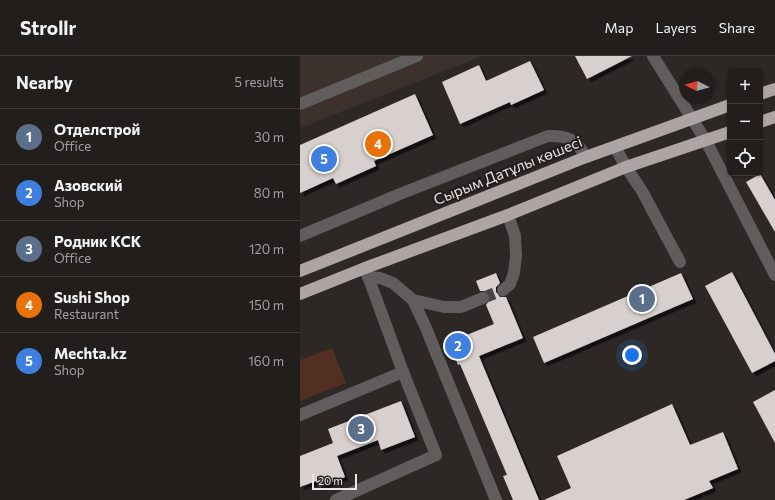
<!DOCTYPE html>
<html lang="en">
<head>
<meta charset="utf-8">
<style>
	:root { --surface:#221e1c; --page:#2e2b29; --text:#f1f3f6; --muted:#a2a2a3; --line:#3f3c3b; --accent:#bca0f2 }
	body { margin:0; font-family:Commissioner,sans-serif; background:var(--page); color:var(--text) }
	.controls { position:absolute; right:12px; top:12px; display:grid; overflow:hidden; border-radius:6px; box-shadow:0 1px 3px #0004 }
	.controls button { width:36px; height:36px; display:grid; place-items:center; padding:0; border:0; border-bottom:1px solid var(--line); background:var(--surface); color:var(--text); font:20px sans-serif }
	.compass { position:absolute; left:379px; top:12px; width:36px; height:36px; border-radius:50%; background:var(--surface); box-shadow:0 1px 3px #0004; rotate:276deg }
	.scale { position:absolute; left:12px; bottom:10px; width:45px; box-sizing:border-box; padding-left:4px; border:2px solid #e9e6e5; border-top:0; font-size:11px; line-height:14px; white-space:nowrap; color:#e9e6e5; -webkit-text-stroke:3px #231e1c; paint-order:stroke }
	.you { position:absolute; left:332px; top:299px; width:14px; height:14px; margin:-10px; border:3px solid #fff; border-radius:50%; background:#1a73e8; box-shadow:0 0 0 6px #1a73e833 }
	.badge { display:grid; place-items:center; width:26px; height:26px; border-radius:50%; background:var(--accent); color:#fff; font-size:13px; font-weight:700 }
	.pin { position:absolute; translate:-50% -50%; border:2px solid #fff; box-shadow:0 1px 4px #0006 }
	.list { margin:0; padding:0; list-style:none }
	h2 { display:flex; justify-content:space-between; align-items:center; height:52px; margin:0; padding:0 16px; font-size:17px }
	h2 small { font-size:13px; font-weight:400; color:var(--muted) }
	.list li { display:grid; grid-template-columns:26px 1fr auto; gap:12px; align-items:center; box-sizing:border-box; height:56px; padding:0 16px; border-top:1px solid var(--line) }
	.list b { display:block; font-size:15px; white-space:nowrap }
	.list p { margin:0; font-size:13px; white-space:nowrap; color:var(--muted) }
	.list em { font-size:13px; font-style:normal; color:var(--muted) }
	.icon { flex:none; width:22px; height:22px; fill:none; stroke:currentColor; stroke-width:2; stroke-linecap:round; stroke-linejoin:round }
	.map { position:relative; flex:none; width:475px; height:444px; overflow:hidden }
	header { display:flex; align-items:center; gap:24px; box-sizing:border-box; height:56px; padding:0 20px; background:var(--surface); border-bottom:1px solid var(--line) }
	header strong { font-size:19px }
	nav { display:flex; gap:22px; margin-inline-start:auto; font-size:14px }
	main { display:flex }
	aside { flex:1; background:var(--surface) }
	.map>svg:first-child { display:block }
	.built { fill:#3d312d }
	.green { fill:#532f23 }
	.building { fill:#d7d0ce; filter:url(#shadow) }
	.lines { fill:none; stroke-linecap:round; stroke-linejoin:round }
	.minor-tunnel { stroke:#494443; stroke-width:12; stroke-dasharray:12 6; stroke-linecap:butt }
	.minor { stroke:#605d5c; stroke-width:12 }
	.highway { stroke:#aca5a3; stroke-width:12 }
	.labels { text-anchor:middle; stroke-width:4; stroke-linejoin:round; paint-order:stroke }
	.street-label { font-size:15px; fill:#e9e6e5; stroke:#231e1c }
</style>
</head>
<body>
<header>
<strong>Strollr</strong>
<nav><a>Map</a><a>Layers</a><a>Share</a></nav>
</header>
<main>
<aside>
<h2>Nearby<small>5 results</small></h2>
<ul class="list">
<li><span class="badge" style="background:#5c6f8a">1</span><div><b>Отделстрой</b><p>Office</p></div><em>30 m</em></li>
<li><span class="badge" style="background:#3f7fe0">2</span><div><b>Азовский</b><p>Shop</p></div><em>80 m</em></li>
<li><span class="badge" style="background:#5c6f8a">3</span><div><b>Родник КСК</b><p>Office</p></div><em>120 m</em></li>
<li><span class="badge" style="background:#e8710a">4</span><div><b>Sushi Shop</b><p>Restaurant</p></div><em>150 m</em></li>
<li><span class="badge" style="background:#3f7fe0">5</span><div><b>Mechta.kz</b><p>Shop</p></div><em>160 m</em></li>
</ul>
</aside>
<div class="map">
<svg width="475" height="444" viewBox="0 0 475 444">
	<defs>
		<filter id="shadow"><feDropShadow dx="3.5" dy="3.5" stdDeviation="0" flood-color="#0009"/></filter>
	</defs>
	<rect width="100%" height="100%" fill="#2d2826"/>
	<path class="built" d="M 0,0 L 182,0 L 0,72 Z"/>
	<path class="green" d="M 32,292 L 46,327 L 0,345 L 0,304 Z"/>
	<g class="building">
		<path d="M 275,0 L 332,0 L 287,23 Z"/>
		<path d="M 230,5 L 244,34 L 211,49 L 210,46 L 160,68 L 142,26 L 179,9 L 186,25 Z"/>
		<path d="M 115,38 L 133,79 L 74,105 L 76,110 L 36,128 L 33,122 L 0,137 L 0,89 Z"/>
		<path d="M 460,118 L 475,144 L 475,176 L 446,126 Z"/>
		<path d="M 432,216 L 475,298 L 475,305 L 452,317 L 405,230 Z"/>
		<path d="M 196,217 L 200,227 L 196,231 L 196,236 L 200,241 L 206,241 L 223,282 L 179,300 L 239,444 L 213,444 L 203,420 L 207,419 L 160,308 L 158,309 L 149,286 L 194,268 L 186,249 L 190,243 L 190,239 L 184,235 L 180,235 L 176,225 Z"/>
		<path d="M 381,217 L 393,243 L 244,307 L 233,281 Z"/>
		<path d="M 475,334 L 475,387 L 453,346 Z"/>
		<path d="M 101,345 L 115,381 L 81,394 L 78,384 L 37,400 L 45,421 L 19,431 L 16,425 L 0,431 L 0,400 L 33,387 L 28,373 Z"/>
		<path d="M 372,348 L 390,389 L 423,376 L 438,413 L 409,425 L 413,432 L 384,444 L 244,444 L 271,432 L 257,400 Z"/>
	</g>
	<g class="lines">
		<path class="minor-tunnel" d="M 183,242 L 203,234"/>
		<g class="minor">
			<path d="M 353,0 L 406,85 L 475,219"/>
			<path d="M 0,48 L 117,0"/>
			<path d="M 315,91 L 326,111 L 342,135 L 380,206"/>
			<path d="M 0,180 L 100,138 L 248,80 C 268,79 276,84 286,101"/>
			<path d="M 68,221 L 80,222 L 93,227 L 113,244 L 126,272 L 196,444"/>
			<path d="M 203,234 L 210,228 L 214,217 L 216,200 L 215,180 L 208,159"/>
			<path d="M 113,244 L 144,251 L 161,251 L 183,242"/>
			<path d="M 0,359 L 103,316"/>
			<path d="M 36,444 L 136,399 L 103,316 L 65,212"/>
		</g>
		<g class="highway">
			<path d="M 460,38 L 475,33"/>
			<path d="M 460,66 L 475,61"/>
			<path d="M 0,215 L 286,101 L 430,49"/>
			<path d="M 0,238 L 65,212 L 208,159 L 326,111 L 430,76"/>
		</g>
	</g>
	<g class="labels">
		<g class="street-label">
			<text transform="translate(208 115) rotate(-22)" y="5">Сырым Датұлы көшесі</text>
		</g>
	</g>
</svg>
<div class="controls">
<button>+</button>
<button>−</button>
<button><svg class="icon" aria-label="locate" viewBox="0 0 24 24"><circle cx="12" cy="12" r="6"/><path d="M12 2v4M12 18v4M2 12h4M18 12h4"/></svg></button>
</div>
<svg class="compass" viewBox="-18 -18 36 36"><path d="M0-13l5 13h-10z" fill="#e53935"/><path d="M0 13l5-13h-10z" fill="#a2a2a3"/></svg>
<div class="scale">20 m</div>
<div class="you"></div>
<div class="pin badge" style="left:342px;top:243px;background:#5c6f8a">1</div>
<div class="pin badge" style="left:158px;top:290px;background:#3f7fe0">2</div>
<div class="pin badge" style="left:61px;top:373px;background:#5c6f8a">3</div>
<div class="pin badge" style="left:78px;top:88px;background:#e8710a">4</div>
<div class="pin badge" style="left:24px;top:103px;background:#3f7fe0">5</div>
</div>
</main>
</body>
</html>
